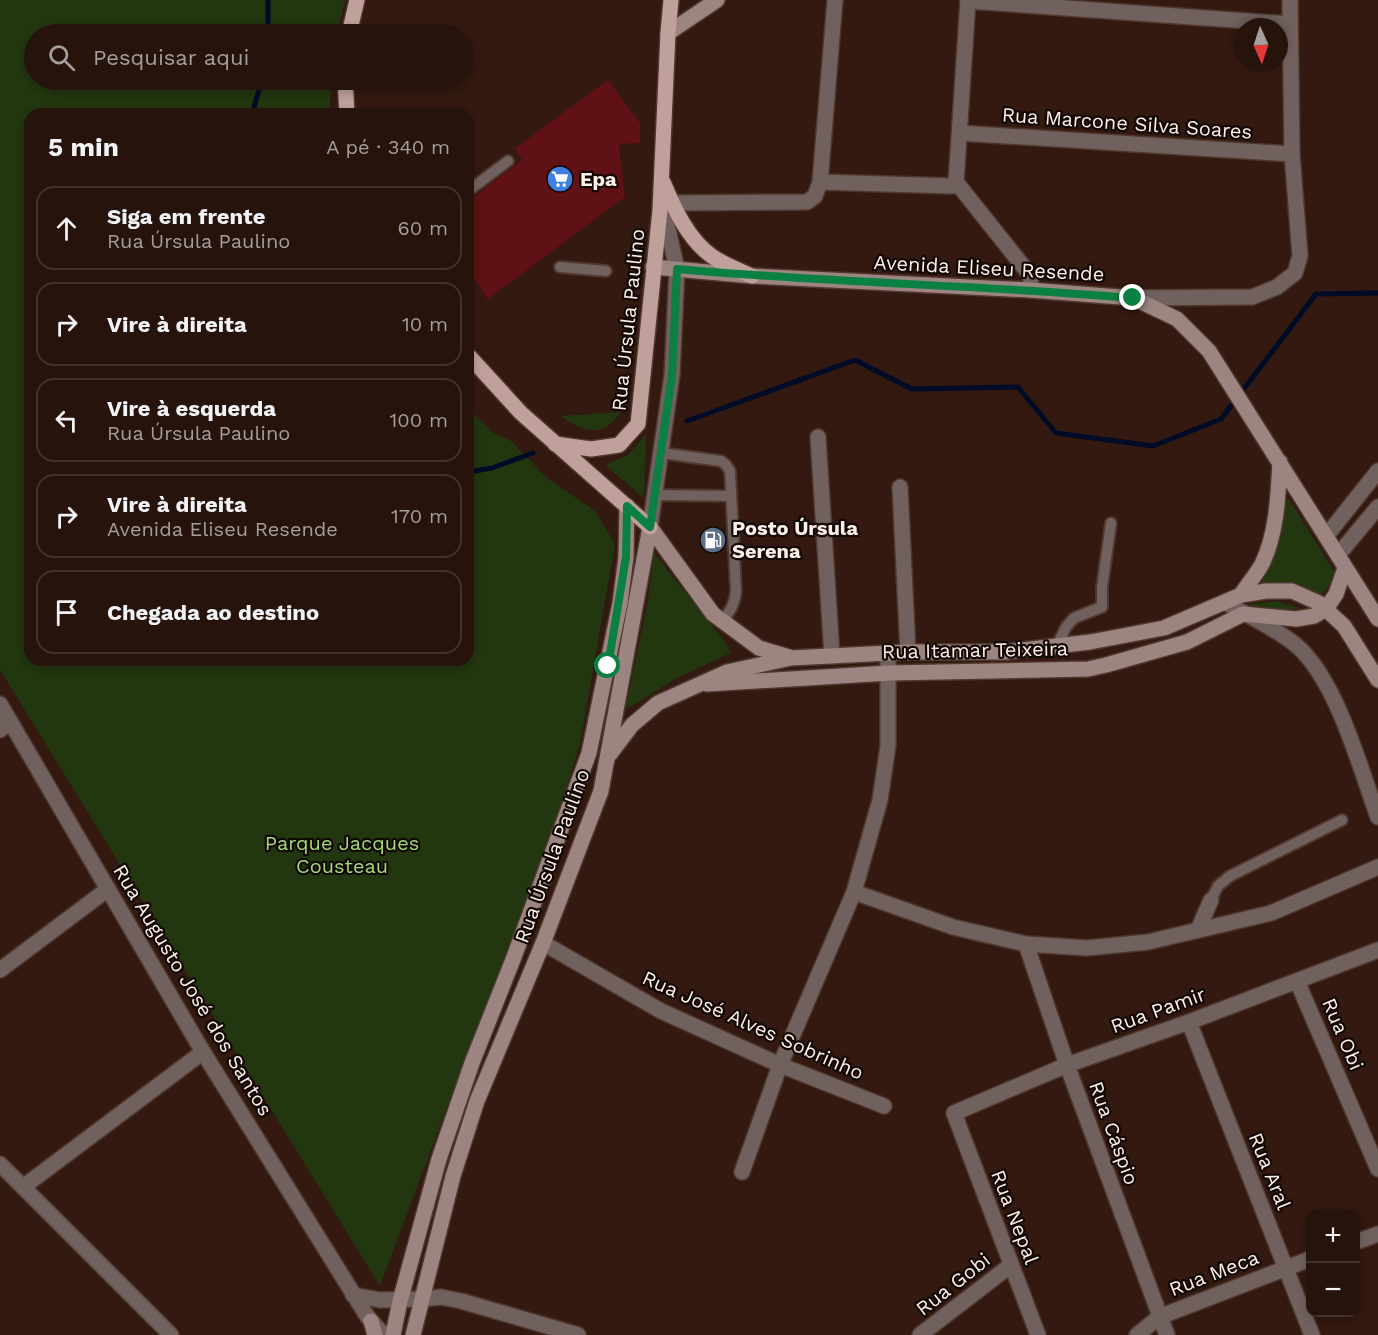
<!DOCTYPE html>
<html lang="pt">
<head>
<meta charset="utf-8">
<style>
	:root { --surface:#26130b; --page:#2e1c14; --text:#f1f3f6; --muted:#a49e9d; --line:#42322c }
	body { margin:0; font-family:"Work Sans",sans-serif; background:var(--page); color:var(--text) }
	.controls { position:absolute; right:18px; bottom:18px; display:grid; overflow:hidden; border-radius:12px; box-shadow:0 3px 9px #0003 }
	.controls button { width:54px; height:54px; display:grid; place-items:center; padding:0; border:0; border-bottom:2px solid var(--line); background:var(--surface); color:var(--text); font:30px sans-serif }
	.compass { position:absolute; left:1234px; top:18px; width:54px; height:54px; border-radius:50%; background:var(--surface); box-shadow:0 3px 9px #0003; rotate:177deg }
	.stop { position:absolute; width:18px; height:18px; margin:-14px; border:4px solid #0b8043; border-radius:50%; background:#fff }
	.stop.end { background:#0b8043; border-color:#fff; box-shadow:0 2px 6px #0008 }
	.list { margin:0; padding:0; list-style:none }
	h2 { display:flex; justify-content:space-between; align-items:center; height:78px; margin:0; padding:0 24px; font-size:26px }
	h2 small { font-size:20px; font-weight:400; color:var(--muted) }
	.list li { display:grid; grid-template-columns:39px 1fr auto; gap:18px; align-items:center; box-sizing:border-box; height:84px; margin:0 12px 12px; padding:0 12px; border:2px solid var(--line); border-radius:18px }
	.list b { display:block; font-size:22px; white-space:nowrap }
	.list p { margin:0; font-size:20px; white-space:nowrap; color:var(--muted) }
	.list em { font-size:20px; font-style:normal; color:var(--muted) }
	.icon { flex:none; width:33px; height:33px; fill:none; stroke:currentColor; stroke-width:2; stroke-linecap:round; stroke-linejoin:round }
	.map { position:relative; flex:none; width:1378px; height:1335px; overflow:hidden }
	.search { position:absolute; background:var(--surface); box-shadow:0 3px 9px #0003; left:24px; top:24px; width:450px; height:66px; display:flex; align-items:center; gap:15px; box-sizing:border-box; padding:0 21px; border-radius:33px; color:var(--muted); font-size:22px }
	.panel { position:absolute; background:var(--surface); box-shadow:0 3px 9px #0003; left:24px; top:108px; width:450px; height:558px; border-radius:18px }
	.map>svg:first-child { display:block }
	.green { fill:#22360f }
	.lines { fill:none; stroke-linecap:round; stroke-linejoin:round }
	.stream { stroke:#000b28; stroke-width:5 }
	.building { fill:#5f1115 }
	.service-casing { stroke:#4f372e; stroke-width:14 }
	.minor-casing { stroke:#4f372e; stroke-width:18 }
	.tertiary-casing { stroke:#4f372e; stroke-width:18 }
	.secondary-casing { stroke:#4f372e; stroke-width:18 }
	.primary-casing { stroke:#4f372e; stroke-width:18 }
	.service { stroke:#70615e; stroke-width:10 }
	.minor { stroke:#70615e; stroke-width:15 }
	.tertiary { stroke:#70615e; stroke-width:15 }
	.secondary { stroke:#9c8580; stroke-width:15 }
	.primary { stroke:#bfa09a; stroke-width:15 }
	.route { stroke:#0b8043; stroke-width:8 }
	.labels { text-anchor:middle; stroke-width:4.5; stroke-linejoin:round; paint-order:stroke }
	.street-label { font-size:20px; fill:#feefe9; stroke:#120804 }
	.poi-label { font-size:20px; font-weight:bold; fill:#feefe9; stroke:#120804; text-anchor:start }
	.park-label { font-size:20px; fill:#a4da77; stroke:#120804 }
</style>
</head>
<body>
<div class="map">
<svg width="1378" height="1335" viewBox="0 0 1378 1335">
	<rect width="100%" height="100%" fill="#33190f"/>
	<g class="green">
		<path d="M 0,0 L 345,0 L 337,34 L 34,34 L 34,80 L 330,80 L 330,114 L 30,114 L 30,660 L 468,660 L 468,409 L 494,433 L 511,441 L 546,477 L 595,511 L 615,544 L 580,744 L 524,925 L 453,1091 L 380,1286 L 0,670 Z"/>
		<path d="M 621,412 C 602,439 583,432 561,416 Z"/>
		<path d="M 646,434 L 644,498 L 605,465 L 628,455 Z"/>
		<path d="M 1289,499 L 1335,573 L 1331,584 L 1321,595 C 1300,585 1282,582 1259,583 L 1258,579 C 1272,552 1284,533 1284,501 Z"/>
		<path d="M 654,553 L 725,642 L 731,653 L 677,678 L 625,710 L 647,606 Z"/>
		<path d="M 1276,601 L 1300,608 C 1285,616 1262,615 1249,604 Z"/>
	</g>
	<g class="lines">
		<g class="stream">
			<path d="M 268,34 L 268,0"/>
			<path d="M 252,114 L 262,80"/>
			<path d="M 687,421 L 855,360 L 912,389 L 1018,387 L 1056,433 L 1153,446 L 1221,419 L 1316,294 L 1378,293"/>
			<path d="M 468,472 L 492,468 L 533,453"/>
		</g>
	</g>
	<path class="building" d="M 608,80 L 640,123 L 640,143 L 619,144 L 625,197 L 488,299 L 468,271 L 468,201 L 522,160 L 515,148 Z"/>
	<g class="lines">
		<defs>
			<g id="service">
				<path d="M 468,191 L 508,161"/>
				<path d="M 560,267 L 606,271"/>
				<path d="M 661,453 L 721,461 L 726,465 L 730,471 L 736,591 C 735,604 730,611 722,622"/>
				<path d="M 655,495 L 731,496"/>
				<path d="M 1057,646 L 1066,627 L 1074,618 L 1102,607 L 1102,587 L 1111,523"/>
				<path d="M 1211,900 L 1218,886 L 1230,876 L 1342,820"/>
			</g>
			<g id="minor">
				<path d="M 968,1 L 1290,24"/>
				<path d="M 960,133 L 1292,154"/>
				<path d="M 820,182 L 952,186 L 956,182"/>
				<path d="M 956,182 L 968,0"/>
				<path d="M 956,182 L 1031,276 L 1030,290"/>
				<path d="M 672,203 L 807,202 L 815,196 L 820,182 L 835,0"/>
				<path d="M 818,437 L 832,656"/>
				<path d="M 900,487 L 908,652"/>
				<path d="M 1327,535 L 1378,471"/>
				<path d="M 1338,555 L 1378,507"/>
				<path d="M 1226,603 C 1247,615 1280,631 1297,646 C 1337,681 1360,768 1378,817"/>
				<path d="M 0,730 L 10,722"/>
				<path d="M 854,892 L 953,927 L 1026,944 L 1087,948 L 1148,942 L 1271,913 L 1378,867"/>
				<path d="M 1198,930 L 1211,900"/>
				<path d="M 543,943 L 661,1011 L 780,1065 L 884,1106"/>
				<path d="M 1026,944 L 1067,1065 L 1167,1335"/>
				<path d="M 0,970 L 108,889"/>
				<path d="M 1297,981 L 1378,1169"/>
				<path d="M 1189,1022 L 1312,1335"/>
				<path d="M 0,1164 L 171,1335"/>
				<path d="M 742,1172 L 780,1065 L 854,892 L 880,800 L 888,746 L 888,653"/>
				<path d="M 23,1187 L 203,1052"/>
				<path d="M 1356,1242 L 1378,1234"/>
				<path d="M 423,1299 L 441,1297 L 461,1301 L 578,1335"/>
				<path d="M 920,1335 L 1011,1265"/>
				<path d="M 1038,1335 L 954,1113 L 1067,1065 L 1189,1022 L 1378,950"/>
				<path d="M 1137,1335 L 1159,1317 L 1310,1259"/>
			</g>
			<g id="tertiary">
				<path d="M 1133,298 L 1252,297 L 1277,287 L 1295,273 L 1300,256 L 1292,154 L 1290,0"/>
				<path d="M 650,527 L 672,375 L 677,269 L 662,203"/>
				<path d="M 0,704 L 203,1052 L 367,1316 L 380,1331 L 387,1335"/>
				<path d="M 353,1295 L 380,1300 L 423,1299"/>
			</g>
			<g id="secondary">
				<path d="M 668,33 L 717,0"/>
				<path d="M 653,267 L 752,276 L 1030,290 L 1133,298 L 1177,319 L 1209,351 L 1378,619"/>
				<path d="M 650,527 L 713,614 L 759,648 L 789,657"/>
				<path d="M 1241,595 C 1247,585 1256,575 1262,564 C 1277,533 1278,496 1280,462"/>
				<path d="M 707,684 L 889,673 L 1088,669 L 1106,665 L 1187,642 L 1243,614 L 1296,619 L 1314,616 L 1326,609 L 1336,594 L 1345,568"/>
				<path d="M 610,754 L 632,725 L 658,703 L 727,672 L 791,658 L 908,652 L 1006,652 L 1090,642 L 1164,628 L 1241,595 L 1266,591 L 1292,591 L 1319,603 L 1344,626 L 1378,680"/>
				<path d="M 371,1321 L 375,1335"/>
				<path d="M 393,1335 L 400,1301 L 439,1159 L 472,1063 L 514,957 L 589,753 L 620,603 L 626,557 L 627,506"/>
				<path d="M 413,1335 L 453,1176 L 477,1101 L 543,943 L 601,791 L 650,527"/>
			</g>
			<g id="primary">
				<path d="M 349,34 L 357,0"/>
				<path d="M 345,80 L 347,114"/>
				<path d="M 663,182 C 674,208 688,240 713,257 C 725,265 739,270 752,276"/>
				<path d="M 468,355 L 521,413 L 650,527"/>
				<path d="M 555,444 L 591,449 L 619,445 L 638,424 L 660,210 L 668,33 L 671,0"/>
			</g>
		</defs>
		<use href="#service" class="service-casing"/>
		<use href="#minor" class="minor-casing"/>
		<use href="#tertiary" class="tertiary-casing"/>
		<use href="#secondary" class="secondary-casing"/>
		<use href="#primary" class="primary-casing"/>
		<use href="#service" class="service"/>
		<use href="#minor" class="minor"/>
		<use href="#tertiary" class="tertiary"/>
		<use href="#secondary" class="secondary"/>
		<use href="#primary" class="primary"/>
	</g>
	<g class="lines">
		<path class="route" d="M 608,666 L 626,557 L 627,506 L 650,527 L 672,375 L 677,269 C 829,283 981,285 1133,298"/>
	</g>
	<defs>
		<symbol id="supermarket-disc" viewBox="-11 -11 22 22"><circle r="9.5" fill="#3f7fe0" stroke="#120804"/><path d="M-6-5.5h2.5l.6 2H6L4.5 2H-2.5L-4.4-4H-6ZM-1.5 3.2a1.3 1.3 0 1 0 .1 0ZM3 3.2a1.3 1.3 0 1 0 .1 0Z" fill="#fff"/></symbol>
		<symbol id="fuel-disc" viewBox="-11 -11 22 22"><circle r="9.5" fill="#5c6f8a" stroke="#120804"/><path d="M-5.5-6h7V0h2V4h1.3V-2.5L3-4.5l.8-.8L6-3V5H2.5V1h-1V6h-7ZM-4.2-4.7v3.2H.2V-4.7Z" fill="#fff"/></symbol>
	</defs>
	<g fill-rule="evenodd">
		<use href="#supermarket-disc" x="545" y="164" width="30" height="30"/>
		<use href="#fuel-disc" x="698" y="525" width="30" height="30"/>
	</g>
	<g class="labels">
		<g class="street-label">
			<text transform="translate(1127 123) rotate(4)" y="7">Rua Marcone Silva Soares</text>
			<text transform="translate(989 268) rotate(3)" y="7">Avenida Eliseu Resende</text>
			<text transform="translate(628 320) rotate(-84)" y="7">Rua Úrsula Paulino</text>
			<text transform="translate(975 650) rotate(-1)" y="7">Rua Itamar Teixeira</text>
			<text transform="translate(552 856) rotate(-70)" y="7">Rua Úrsula Paulino</text>
			<text transform="translate(193 990) rotate(59)" y="7">Rua Augusto José dos Santos</text>
			<text transform="translate(1158 1010) rotate(-20)" y="7">Rua Pamir</text>
			<text transform="translate(753 1025) rotate(24)" y="7">Rua José Alves Sobrinho</text>
			<text transform="translate(1343 1034) rotate(67)" y="7">Rua Obi</text>
			<text transform="translate(1114 1133) rotate(70)" y="7">Rua Cáspio</text>
			<text transform="translate(1270 1171) rotate(68)" y="7">Rua Aral</text>
			<text transform="translate(1015 1217) rotate(69)" y="7">Rua Nepal</text>
			<text transform="translate(1214 1273) rotate(-21)" y="7">Rua Meca</text>
			<text transform="translate(953 1284) rotate(-38)" y="7">Rua Gobi</text>
		</g>
		<g class="poi-label">
			<text x="580" y="186">Epa</text>
			<text x="732" y="535">Posto Úrsula<tspan x="732" dy="23">Serena</tspan></text>
		</g>
		<g class="park-label">
			<text x="342" y="850">Parque Jacques<tspan x="342" dy="23">Cousteau</tspan></text>
		</g>
	</g>
</svg>
<div class="controls">
<button>+</button>
<button>−</button>
</div>
<svg class="compass" viewBox="-18 -18 36 36"><path d="M0-13l5 13h-10z" fill="#e53935"/><path d="M0 13l5-13h-10z" fill="#a49e9d"/></svg>
<div class="stop" style="left:608px;top:666px"></div>
<div class="stop end" style="left:1133px;top:298px"></div>
<div class="search"><svg class="icon" aria-label="search" viewBox="0 0 24 24"><circle cx="10" cy="10" r="6"/><path d="M15 15l6 6"/></svg>Pesquisar aqui</div>
<section class="panel">
<h2>5 min<small>A pé · 340 m</small></h2>
<ul class="list">
<li><svg class="icon" aria-label="ahead" viewBox="0 0 24 24"><path d="M12 20V5M6 11l6-6 6 6"/></svg><div><b>Siga em frente</b><p>Rua Úrsula Paulino</p></div><em>60 m</em></li>
<li><svg class="icon" aria-label="right" viewBox="0 0 24 24"><path d="M7 20v-9h11M14 6l5 5-5 5"/></svg><div><b>Vire à direita</b></div><em>10 m</em></li>
<li><svg class="icon" aria-label="left" viewBox="0 0 24 24"><path d="M17 20v-9H6M10 6l-5 5 5 5"/></svg><div><b>Vire à esquerda</b><p>Rua Úrsula Paulino</p></div><em>100 m</em></li>
<li><svg class="icon" aria-label="right" viewBox="0 0 24 24"><path d="M7 20v-9h11M14 6l5 5-5 5"/></svg><div><b>Vire à direita</b><p>Avenida Eliseu Resende</p></div><em>170 m</em></li>
<li><svg class="icon" aria-label="arrive" viewBox="0 0 24 24"><path d="M6 21V4h12l-3 4 3 4H6"/></svg><div><b>Chegada ao destino</b></div></li>
</ul>
</section>
</div>
</body>
</html>
